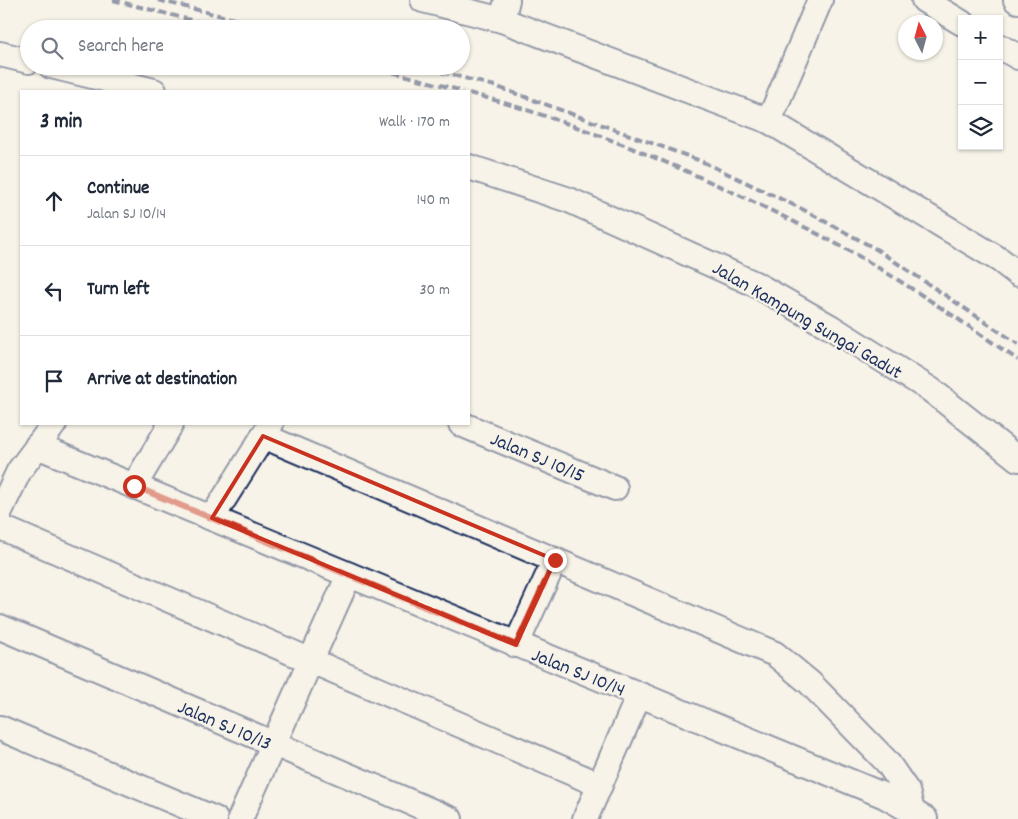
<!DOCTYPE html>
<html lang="en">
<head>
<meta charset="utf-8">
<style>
	:root { --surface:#fff; --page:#f2f2f3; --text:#1f2937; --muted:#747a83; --line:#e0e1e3 }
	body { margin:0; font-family:Dekko,sans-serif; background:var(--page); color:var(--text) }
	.controls { position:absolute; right:15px; top:15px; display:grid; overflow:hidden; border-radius:0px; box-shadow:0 1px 4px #0004 }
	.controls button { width:45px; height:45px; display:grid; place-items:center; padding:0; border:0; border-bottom:1px solid var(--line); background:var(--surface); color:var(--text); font:25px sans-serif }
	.compass { position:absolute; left:898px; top:15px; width:45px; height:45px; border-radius:50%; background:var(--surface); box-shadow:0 1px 4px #0004; rotate:354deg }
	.stop { position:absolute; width:15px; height:15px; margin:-11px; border:4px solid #c8321e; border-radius:50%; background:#fff }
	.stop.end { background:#c8321e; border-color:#fff; box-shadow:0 1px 5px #0008 }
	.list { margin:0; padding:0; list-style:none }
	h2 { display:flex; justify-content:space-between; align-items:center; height:65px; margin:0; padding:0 20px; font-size:21px }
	h2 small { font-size:16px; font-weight:400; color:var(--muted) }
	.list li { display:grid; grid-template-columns:32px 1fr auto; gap:15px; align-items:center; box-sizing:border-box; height:90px; padding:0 20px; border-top:1px solid var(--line) }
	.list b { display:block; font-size:19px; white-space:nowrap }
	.list p { margin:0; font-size:16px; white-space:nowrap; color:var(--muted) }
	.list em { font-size:16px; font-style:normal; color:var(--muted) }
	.icon { flex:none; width:28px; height:28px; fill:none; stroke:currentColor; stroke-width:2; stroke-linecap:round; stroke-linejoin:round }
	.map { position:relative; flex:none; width:1018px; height:819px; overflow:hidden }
	.search { position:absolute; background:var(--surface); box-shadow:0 1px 4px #0004; left:20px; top:20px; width:450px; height:55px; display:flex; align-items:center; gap:12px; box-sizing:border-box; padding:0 18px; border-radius:28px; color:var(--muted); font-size:19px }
	.panel { position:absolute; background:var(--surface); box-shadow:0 1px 4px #0004; left:20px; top:90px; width:450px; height:335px; border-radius:0px }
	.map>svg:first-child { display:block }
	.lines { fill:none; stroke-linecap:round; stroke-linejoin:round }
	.minor-casing { stroke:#1b2f5e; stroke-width:28 }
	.minor { stroke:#f7f3e8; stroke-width:24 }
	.rail { stroke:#1b2f5e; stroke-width:4; stroke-dasharray:8 4; stroke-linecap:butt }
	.route { stroke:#c8321e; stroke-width:6 }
	.marked { fill:none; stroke:#c8321e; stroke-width:4; stroke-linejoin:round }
	.labels { text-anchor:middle; stroke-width:4.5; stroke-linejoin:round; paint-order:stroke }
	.street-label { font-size:20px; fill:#1b2f5e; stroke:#f7f3e8 }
</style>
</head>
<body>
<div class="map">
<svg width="1018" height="819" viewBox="0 0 1018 819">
	<rect width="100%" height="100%" fill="#f7f3e8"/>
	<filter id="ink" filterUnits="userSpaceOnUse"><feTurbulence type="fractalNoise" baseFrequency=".02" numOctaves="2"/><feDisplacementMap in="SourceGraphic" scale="10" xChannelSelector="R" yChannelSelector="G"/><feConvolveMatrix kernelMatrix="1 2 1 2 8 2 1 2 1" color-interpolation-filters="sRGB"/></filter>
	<g filter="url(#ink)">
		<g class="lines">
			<defs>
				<g id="minor">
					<path d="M 423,0 L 502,20 L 769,121 L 1000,260 L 1018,274"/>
					<path d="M 924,0 L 962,23"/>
					<path d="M 1016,0 L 1018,1"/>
					<path d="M 502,20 L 507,0"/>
					<path d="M 999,46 L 1018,57"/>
					<path d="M 0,54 L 29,61"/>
					<path d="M 51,66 L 154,91"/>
					<path d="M 769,121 L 820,0"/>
					<path d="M 469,167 L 569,200 L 755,284 L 832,328 L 931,390 L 1018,459"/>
					<path d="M 461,424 L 615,488"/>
					<path d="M 263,436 L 775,654 L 810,683 L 887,762 L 907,791 L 912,811"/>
					<path d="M 37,446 L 885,796 L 925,819"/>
					<path d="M 134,486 L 171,424"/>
					<path d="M 0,511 L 19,471 L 54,424"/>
					<path d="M 212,518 L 271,424"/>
					<path d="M 0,527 L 600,785"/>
					<path d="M 0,627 L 450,819"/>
					<path d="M 516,645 L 555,560"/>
					<path d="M 0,728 L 215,819"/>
					<path d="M 240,819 L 349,575"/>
					<path d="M 585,819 L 639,695"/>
				</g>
			</defs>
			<use href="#minor" class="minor-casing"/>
			<use href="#minor" class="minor"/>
			<g class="rail">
				<path d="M 113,0 L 226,29"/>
				<path d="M 158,0 L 274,29"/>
				<path d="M 370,66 L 463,91"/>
				<path d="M 418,66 L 495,86 L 701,161 L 804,210 L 876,249 L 1018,344"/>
				<path d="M 469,93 C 563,118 653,155 741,196 C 785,217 830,239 872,264 C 922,294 970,327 1018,360"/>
			</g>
		</g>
	</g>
	<g class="lines" filter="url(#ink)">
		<path class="route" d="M 134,486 L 516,645 L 555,560"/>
	</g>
	<path d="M0 0H1018V819H0ZM 263,436 L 555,560 L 516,645 L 212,518 Z" fill="#f7f3e8" fill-opacity=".55" fill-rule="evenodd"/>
	<path class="marked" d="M 263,436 L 555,560 L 516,645 L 212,518 Z"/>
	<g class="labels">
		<g class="street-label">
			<text transform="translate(808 319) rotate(30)" y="7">Jalan Kampung Sungai Gadut</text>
			<text transform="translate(538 456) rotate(23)" y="7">Jalan SJ 10/15</text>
			<text transform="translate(579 671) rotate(22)" y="7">Jalan SJ 10/14</text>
			<text transform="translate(225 724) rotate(23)" y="7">Jalan SJ 10/13</text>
		</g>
	</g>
</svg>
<div class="controls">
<button>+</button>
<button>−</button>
<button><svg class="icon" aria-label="layers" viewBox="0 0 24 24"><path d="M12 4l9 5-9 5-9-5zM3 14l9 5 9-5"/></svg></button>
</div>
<svg class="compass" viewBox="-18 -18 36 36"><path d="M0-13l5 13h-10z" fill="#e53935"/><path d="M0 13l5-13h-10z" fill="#747a83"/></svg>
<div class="stop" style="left:134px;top:486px"></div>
<div class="stop end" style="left:555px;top:560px"></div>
<div class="search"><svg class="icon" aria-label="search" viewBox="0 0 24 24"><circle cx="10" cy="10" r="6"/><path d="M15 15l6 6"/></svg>Search here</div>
<section class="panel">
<h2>3 min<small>Walk · 170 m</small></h2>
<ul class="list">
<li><svg class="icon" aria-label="ahead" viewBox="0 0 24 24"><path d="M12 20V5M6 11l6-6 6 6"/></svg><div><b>Continue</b><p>Jalan SJ 10/14</p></div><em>140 m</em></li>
<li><svg class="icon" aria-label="left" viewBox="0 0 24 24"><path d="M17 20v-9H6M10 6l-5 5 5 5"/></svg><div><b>Turn left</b></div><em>30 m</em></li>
<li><svg class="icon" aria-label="arrive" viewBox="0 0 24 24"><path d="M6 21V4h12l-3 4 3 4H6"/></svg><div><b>Arrive at destination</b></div></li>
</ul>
</section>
</div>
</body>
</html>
